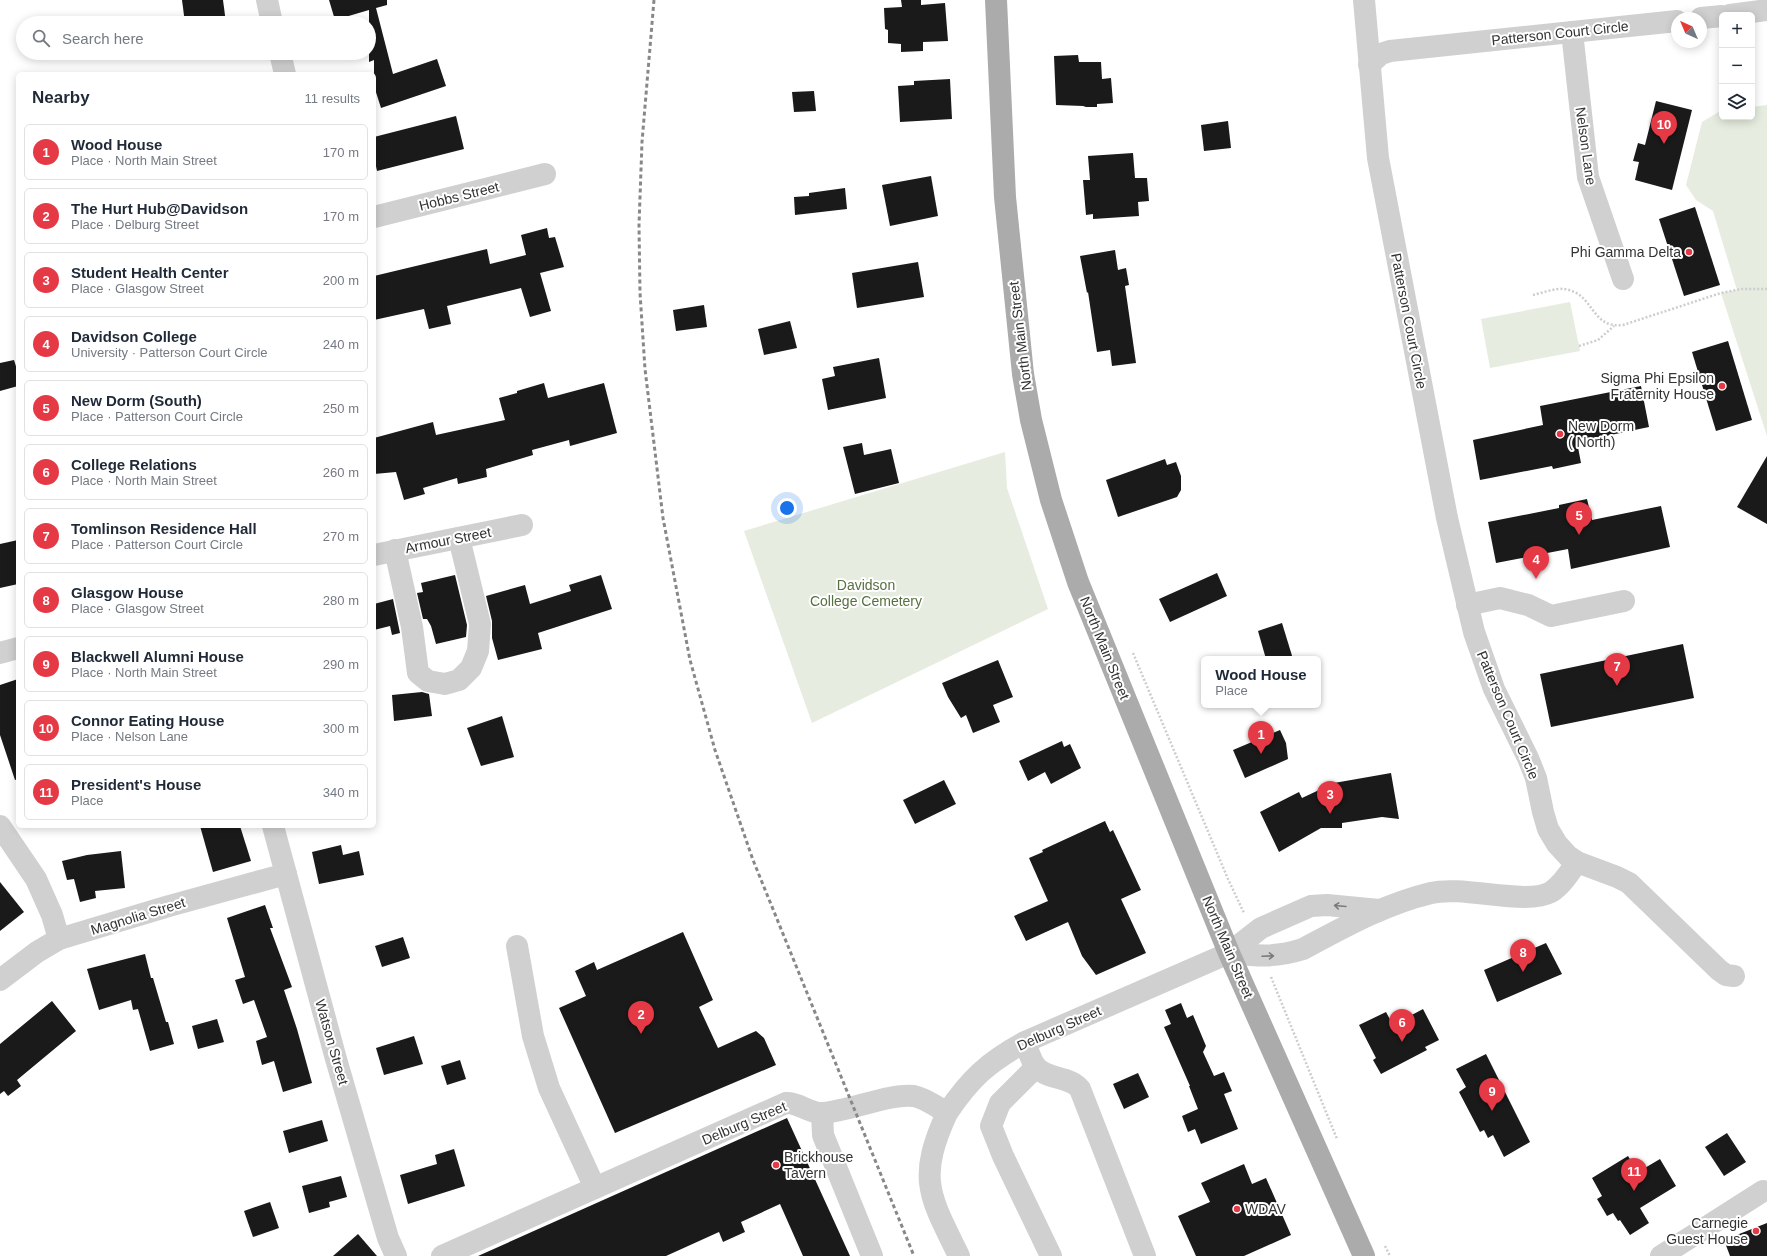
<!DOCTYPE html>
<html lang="en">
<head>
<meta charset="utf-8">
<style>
	:root { --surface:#fff; --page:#f6f6f7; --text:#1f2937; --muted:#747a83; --line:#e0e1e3; --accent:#e63946 }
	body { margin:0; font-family:Helvetica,sans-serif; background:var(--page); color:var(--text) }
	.controls { position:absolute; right:12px; top:12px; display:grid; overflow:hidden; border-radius:6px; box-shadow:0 2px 10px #0003 }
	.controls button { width:36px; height:36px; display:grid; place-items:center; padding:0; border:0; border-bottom:1px solid var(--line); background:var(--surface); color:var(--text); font:20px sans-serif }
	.compass { position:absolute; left:1671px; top:12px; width:36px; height:36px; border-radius:50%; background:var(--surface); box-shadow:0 2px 10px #0003; rotate:316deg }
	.you { position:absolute; left:787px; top:508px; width:14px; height:14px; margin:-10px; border:3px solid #fff; border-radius:50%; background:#1a73e8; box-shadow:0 0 0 6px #1a73e833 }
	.badge { display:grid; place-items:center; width:26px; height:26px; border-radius:50%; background:var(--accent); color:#fff; font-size:13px; font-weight:700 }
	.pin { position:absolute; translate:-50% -33px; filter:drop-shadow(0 1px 2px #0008) }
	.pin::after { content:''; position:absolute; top:21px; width:14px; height:12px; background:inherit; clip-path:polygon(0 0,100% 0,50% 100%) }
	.popup { position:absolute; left:1201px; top:656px; width:120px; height:52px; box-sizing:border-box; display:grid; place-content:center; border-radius:6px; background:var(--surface); filter:drop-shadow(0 1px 3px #0005); font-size:13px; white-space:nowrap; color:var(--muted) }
	.popup b { font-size:15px; color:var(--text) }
	.popup::after { content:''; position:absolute; left:50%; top:100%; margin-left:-8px; border:8px solid transparent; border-top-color:var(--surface) }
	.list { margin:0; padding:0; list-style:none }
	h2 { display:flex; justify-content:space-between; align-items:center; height:52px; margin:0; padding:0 16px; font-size:17px }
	h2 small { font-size:13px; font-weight:400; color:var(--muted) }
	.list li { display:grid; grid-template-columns:26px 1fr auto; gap:12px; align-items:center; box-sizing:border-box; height:56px; margin:0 8px 8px; padding:0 8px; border:1px solid var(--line); border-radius:6px }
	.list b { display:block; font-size:15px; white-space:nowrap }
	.list p { margin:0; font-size:13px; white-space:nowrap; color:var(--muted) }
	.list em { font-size:13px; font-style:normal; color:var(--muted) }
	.icon { flex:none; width:22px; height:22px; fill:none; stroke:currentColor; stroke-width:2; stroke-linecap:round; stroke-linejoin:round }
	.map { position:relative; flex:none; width:1767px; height:1256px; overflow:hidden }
	.search { position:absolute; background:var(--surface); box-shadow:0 2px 10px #0003; left:16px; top:16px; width:360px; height:44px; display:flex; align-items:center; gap:10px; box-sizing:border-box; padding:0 14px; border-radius:22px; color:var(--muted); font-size:15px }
	.panel { position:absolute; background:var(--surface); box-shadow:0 2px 10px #0003; left:16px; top:72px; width:360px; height:756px; border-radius:6px }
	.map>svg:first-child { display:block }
	.green { fill:#e6ecdf }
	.building { fill:#1a1a1a }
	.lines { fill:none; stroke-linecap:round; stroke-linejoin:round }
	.path { stroke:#cdcdcd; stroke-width:2.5; stroke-dasharray:2 2; stroke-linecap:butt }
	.minor { stroke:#d0d0d0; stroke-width:22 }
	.major { stroke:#ababab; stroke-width:22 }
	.rail { stroke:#888; stroke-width:3; stroke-dasharray:4 3; stroke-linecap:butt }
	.oneway { stroke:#7a7a7a }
	.poi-dot { fill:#e63946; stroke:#fff; stroke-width:1.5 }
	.labels { text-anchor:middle; stroke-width:4; stroke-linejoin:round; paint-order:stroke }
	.street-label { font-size:14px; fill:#333; stroke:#fff }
	.poi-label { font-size:14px; fill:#333; stroke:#fff; text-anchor:end }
	.park-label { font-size:14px; fill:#56703f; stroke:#fff }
</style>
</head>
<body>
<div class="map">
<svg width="1767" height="1256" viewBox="0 0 1767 1256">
	<rect width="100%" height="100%" fill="#fff"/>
	<g class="green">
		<path d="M 1767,105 L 1767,436 L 1721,293 L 1737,290 L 1713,211 L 1696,200 L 1686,185 L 1702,122 L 1722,110 L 1722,117 L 1752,117 L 1752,107 Z"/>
		<path d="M 1570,302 L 1580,351 L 1490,368 L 1481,319 Z"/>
		<path d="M 1005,452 L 1007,488 L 1048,609 L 812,723 L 744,531 Z"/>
	</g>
	<g class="building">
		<path d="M 182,0 L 223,0 L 226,23 L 185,23 Z"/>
		<path d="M 329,0 L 387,0 L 387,5 L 376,8 L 393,74 L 437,59 L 446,86 L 381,108 L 374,86 L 374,60 L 369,62 L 369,10 L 335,20 Z"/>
		<path d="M 901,0 L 921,0 L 921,5 L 945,3 L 948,41 L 923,42 L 923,51 L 901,52 L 901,44 L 888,43 L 888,30 L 885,29 L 884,8 L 902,7 Z"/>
		<path d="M 1078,55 L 1079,62 L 1101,62 L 1102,79 L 1111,78 L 1113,103 L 1097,104 L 1097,107 L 1086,107 L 1083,106 L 1056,105 L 1054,56 Z"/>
		<path d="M 950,79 L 952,119 L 900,122 L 898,86 L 914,85 L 914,81 Z"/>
		<path d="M 814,91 L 816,111 L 794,112 L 792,92 Z"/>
		<path d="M 1656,101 L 1692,110 L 1672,190 L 1635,180 L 1639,162 L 1633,161 L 1638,143 L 1645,145 Z"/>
		<path d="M 456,116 L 464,149 L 377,171 L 374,157 L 374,137 Z"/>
		<path d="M 1228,121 L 1231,148 L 1204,151 L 1201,125 Z"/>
		<path d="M 1133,153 L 1135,178 L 1147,178 L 1149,201 L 1138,202 L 1139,216 L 1093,219 L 1093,214 L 1086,215 L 1083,180 L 1090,180 L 1088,156 Z"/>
		<path d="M 931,176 L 938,216 L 890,226 L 882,185 Z"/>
		<path d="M 845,188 L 847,209 L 795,215 L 794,197 L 809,196 L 809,193 Z"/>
		<path d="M 1695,207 L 1720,285 L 1684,296 L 1659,219 Z"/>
		<path d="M 547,228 L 549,238 L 555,237 L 564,267 L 540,273 L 551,311 L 530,317 L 521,288 L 447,306 L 451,324 L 429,329 L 424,309 L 374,320 L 374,276 L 487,249 L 490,264 L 526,255 L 521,235 Z"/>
		<path d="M 1115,250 L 1118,270 L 1126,268 L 1129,285 L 1125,286 L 1136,363 L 1112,366 L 1110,350 L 1097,352 L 1088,292 L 1087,293 L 1080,256 Z"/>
		<path d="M 918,262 L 924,297 L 857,308 L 852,273 Z"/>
		<path d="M 704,305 L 707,327 L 676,331 L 673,310 Z"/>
		<path d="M 790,321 L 797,348 L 764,355 L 758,329 Z"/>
		<path d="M 1728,341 L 1752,420 L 1716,431 L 1692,352 Z"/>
		<path d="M 879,358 L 886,398 L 828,410 L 822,379 L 835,376 L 833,367 Z"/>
		<path d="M 14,360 L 18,373 L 18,386 L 0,391 L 0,363 Z"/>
		<path d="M 544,383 L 548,398 L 604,383 L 617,433 L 570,446 L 569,440 L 532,450 L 533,455 L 486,469 L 487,477 L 458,484 L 457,478 L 423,488 L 425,494 L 404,500 L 396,472 L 374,474 L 374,438 L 433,422 L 436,435 L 505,420 L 499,398 L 517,393 L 517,391 Z"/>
		<path d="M 1641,386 L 1649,427 L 1577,442 L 1581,463 L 1553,469 L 1552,466 L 1480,480 L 1473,440 L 1543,425 L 1540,406 Z"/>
		<path d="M 862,443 L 864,455 L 891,449 L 899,483 L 855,494 L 843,447 Z"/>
		<path d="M 1767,456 L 1767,524 L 1737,507 Z"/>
		<path d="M 1165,459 L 1167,465 L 1176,462 L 1181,476 L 1181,490 L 1177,497 L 1118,517 L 1106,480 Z"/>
		<path d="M 1587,499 L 1592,520 L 1661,506 L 1670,547 L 1571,569 L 1568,549 L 1496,563 L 1488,522 L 1559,508 L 1559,505 Z"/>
		<path d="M 18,540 L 18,584 L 0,588 L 0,544 Z"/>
		<path d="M 1217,573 L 1227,596 L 1170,622 L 1159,599 Z"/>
		<path d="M 455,575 L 467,625 L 466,637 L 436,644 L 431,626 L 427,619 L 423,619 L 417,593 L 423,592 L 421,583 Z"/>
		<path d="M 601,575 L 612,609 L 538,633 L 542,649 L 498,660 L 492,638 L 492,621 L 486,596 L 525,585 L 530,604 L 571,591 L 569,585 Z"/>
		<path d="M 393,599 L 400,633 L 392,635 L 390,626 L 374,630 L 374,604 Z"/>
		<path d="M 1282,623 L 1293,659 L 1266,659 L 1258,631 Z"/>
		<path d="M 1683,644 L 1694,698 L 1551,727 L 1540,674 Z"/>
		<path d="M 998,660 L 1013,697 L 993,705 L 1000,722 L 973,733 L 966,715 L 961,718 L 948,697 L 942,683 Z"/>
		<path d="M 18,679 L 18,779 L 15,780 L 0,735 L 0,685 Z"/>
		<path d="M 422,692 L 429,694 L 432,716 L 394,721 L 392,695 Z"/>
		<path d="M 502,716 L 514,757 L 481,766 L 467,728 Z"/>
		<path d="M 1280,730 L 1286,743 L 1288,759 L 1245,778 L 1233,750 Z"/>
		<path d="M 1062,741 L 1064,747 L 1070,744 L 1081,768 L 1051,784 L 1045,772 L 1028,781 L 1019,761 Z"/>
		<path d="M 1391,773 L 1399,819 L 1382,817 L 1342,823 L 1342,828 L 1321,828 L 1279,852 L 1260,812 L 1299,792 L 1302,798 L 1334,783 Z"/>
		<path d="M 944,780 L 956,804 L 915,824 L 903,800 Z"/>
		<path d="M 1105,821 L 1110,832 L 1113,830 L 1141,890 L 1121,899 L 1146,953 L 1096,975 L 1082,956 L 1068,922 L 1026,941 L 1014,916 L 1048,901 L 1029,858 L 1043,852 L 1042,850 Z"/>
		<path d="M 200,826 L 240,826 L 251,861 L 213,872 Z"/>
		<path d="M 341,845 L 343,855 L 359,851 L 364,875 L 319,884 L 312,852 Z"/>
		<path d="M 121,851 L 125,888 L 95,891 L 96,898 L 80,902 L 74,879 L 67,880 L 62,861 L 87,855 Z"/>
		<path d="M 0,882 L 24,912 L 0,931 Z"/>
		<path d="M 265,905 L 273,928 L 270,928 L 292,987 L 284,990 L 297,1029 L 312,1083 L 283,1092 L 274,1061 L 262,1065 L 256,1041 L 267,1037 L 254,1000 L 243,1004 L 235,980 L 245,977 L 227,918 Z"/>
		<path d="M 683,932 L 713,1000 L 699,1007 L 718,1048 L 756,1031 L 764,1038 L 776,1065 L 615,1133 L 559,1008 L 586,996 L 575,971 L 594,962 L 597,970 Z"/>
		<path d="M 403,937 L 410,958 L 382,967 L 375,946 Z"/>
		<path d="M 1546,943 L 1562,974 L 1497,1002 L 1484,970 Z"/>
		<path d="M 145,954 L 151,978 L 153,978 L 166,1022 L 168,1022 L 174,1044 L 150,1051 L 138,1009 L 133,1010 L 131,1000 L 99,1010 L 87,969 Z"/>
		<path d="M 52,1001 L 76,1031 L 17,1080 L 21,1086 L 8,1096 L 4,1091 L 0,1094 L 0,1044 Z"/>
		<path d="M 1181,1003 L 1187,1018 L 1193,1015 L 1206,1046 L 1203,1052 L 1214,1076 L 1224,1072 L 1232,1091 L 1224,1094 L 1238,1129 L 1201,1144 L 1195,1129 L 1188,1132 L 1182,1116 L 1198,1109 L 1189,1086 L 1190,1086 L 1164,1027 L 1171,1024 L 1165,1010 Z"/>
		<path d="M 1423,1009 L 1439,1040 L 1425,1047 L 1427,1050 L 1381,1074 L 1373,1060 L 1376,1058 L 1359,1025 L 1386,1012 L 1393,1025 Z"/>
		<path d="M 217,1019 L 224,1042 L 198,1049 L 192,1026 Z"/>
		<path d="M 414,1036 L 423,1064 L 384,1075 L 376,1048 Z"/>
		<path d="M 1486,1054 L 1530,1142 L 1504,1157 L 1493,1135 L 1488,1138 L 1484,1130 L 1480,1132 L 1459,1092 L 1466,1087 L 1456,1069 Z"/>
		<path d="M 460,1060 L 466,1079 L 447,1085 L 441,1066 Z"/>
		<path d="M 1138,1073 L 1149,1097 L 1124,1109 L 1113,1084 Z"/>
		<path d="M 787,1118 L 850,1256 L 803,1256 L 780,1204 L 741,1222 L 745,1232 L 723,1242 L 719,1232 L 666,1256 L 478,1256 Z"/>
		<path d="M 322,1120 L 328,1141 L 289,1153 L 283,1131 Z"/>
		<path d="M 1727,1133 L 1746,1162 L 1724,1176 L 1705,1147 Z"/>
		<path d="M 454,1149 L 465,1186 L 408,1204 L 400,1175 L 437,1164 L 435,1155 Z"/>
		<path d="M 1628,1156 L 1638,1172 L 1660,1159 L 1676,1186 L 1640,1208 L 1649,1223 L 1630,1235 L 1620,1220 L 1618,1221 L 1613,1213 L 1607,1216 L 1597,1199 L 1602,1196 L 1592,1178 Z"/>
		<path d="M 1244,1164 L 1252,1184 L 1266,1178 L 1291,1235 L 1244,1256 L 1196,1256 L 1178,1216 L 1210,1202 L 1201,1183 Z"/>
		<path d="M 341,1176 L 347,1197 L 329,1202 L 330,1207 L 309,1213 L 302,1186 Z"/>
		<path d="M 270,1202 L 279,1228 L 253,1237 L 244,1211 Z"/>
		<path d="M 1767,1223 L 1767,1256 L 1730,1256 L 1724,1240 Z"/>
		<path d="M 358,1234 L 377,1256 L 333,1256 Z"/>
	</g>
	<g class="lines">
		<g class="path">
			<path d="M 1533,295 C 1542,293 1555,288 1564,289 C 1595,293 1590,329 1623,325 L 1721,293 L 1741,289 L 1767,289"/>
			<path d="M 1579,346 L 1598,340 L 1614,326"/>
			<path d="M 1133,653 L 1228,879 L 1244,913"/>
			<path d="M 1271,977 L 1337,1139"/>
			<path d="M 1385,1246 L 1390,1256"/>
		</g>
		<g class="minor">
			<path d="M 267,0 L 272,23"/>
			<path d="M 1364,0 L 1378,158 L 1447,518 L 1474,632 L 1494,689 L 1528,758 L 1536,778 L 1543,812 L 1548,829 L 1557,844 L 1568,856 L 1577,862 L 1617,877 L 1629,883 L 1719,970 L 1726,975 L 1734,976"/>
			<path d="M 1730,15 L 1767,10"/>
			<path d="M 1701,18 L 1722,16"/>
			<path d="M 1572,32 L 1588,177 L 1623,279"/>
			<path d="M 280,53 L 285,74"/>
			<path d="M 1369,65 L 1381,54 L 1390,51 L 1677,21"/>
			<path d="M 374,217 L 545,174"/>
			<path d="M 395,550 L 412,627 L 418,673 L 428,681 L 445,684 L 459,680 L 471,668 L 478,651 L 480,624 L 459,538"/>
			<path d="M 374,555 L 522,525"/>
			<path d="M 1467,605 L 1500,598 L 1528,605 L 1551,616 L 1624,601"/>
			<path d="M 0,653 L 18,648"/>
			<path d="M 0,826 L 36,879 L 52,915 L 59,939"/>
			<path d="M 273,826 L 336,1059 L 388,1238 L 396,1256"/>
			<path d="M 517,946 L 533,1036 L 549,1088 L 595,1188"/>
			<path d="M 1229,953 C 1258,956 1274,958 1303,949 C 1344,927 1385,904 1431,893 C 1463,885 1526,906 1551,892 C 1562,885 1570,872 1577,862"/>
			<path d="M 0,980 L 37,952 L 59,939 L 169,906 L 286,874"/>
			<path d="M 1025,1042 C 1028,1050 1031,1062 1037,1068 C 1049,1080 1070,1076 1080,1089 L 1145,1256"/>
			<path d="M 1036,1067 L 1000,1103 L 991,1126 L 1003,1156 L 1051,1256"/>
			<path d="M 822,1113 L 823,1135 L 872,1256"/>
			<path d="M 947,1113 C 917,1179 929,1195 959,1256"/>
			<path d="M 442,1256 L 786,1103 C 799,1102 809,1114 823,1113 C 849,1111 891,1093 914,1096 C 925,1098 937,1107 947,1113 C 970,1079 988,1062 1025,1042 L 1229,953 L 1261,928 L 1311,906 L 1327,905 L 1379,910"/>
			<path d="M 1661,1256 L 1763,1191"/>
		</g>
		<path class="major" d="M 996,0 L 1005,197 L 1023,374 L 1031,420 L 1051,500 L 1078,582 L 1229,953 L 1364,1256"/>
		<path class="rail" d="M 654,0 L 642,142 L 639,225 L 640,293 L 645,369 L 663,518 L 690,660 L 715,750 L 753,860 L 914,1256"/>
	</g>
	<defs><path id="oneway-shaft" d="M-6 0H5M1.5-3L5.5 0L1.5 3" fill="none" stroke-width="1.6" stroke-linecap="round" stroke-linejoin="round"/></defs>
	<g class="oneway">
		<use href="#oneway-shaft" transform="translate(1340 906) rotate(-175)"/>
		<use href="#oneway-shaft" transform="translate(1268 956) rotate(-2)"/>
	</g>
	<g class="poi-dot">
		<circle cx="1689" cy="252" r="4"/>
		<circle cx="1722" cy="386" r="4"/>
		<circle cx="1560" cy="434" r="4"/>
		<circle cx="776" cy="1165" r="4"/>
		<circle cx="1237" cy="1209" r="4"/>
		<circle cx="1756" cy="1231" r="4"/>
	</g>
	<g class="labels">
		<g class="street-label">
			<text transform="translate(1560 33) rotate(-6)" y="5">Patterson Court Circle</text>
			<text transform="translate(1586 146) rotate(82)" y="5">Nelson Lane</text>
			<text transform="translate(459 196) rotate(-14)" y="5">Hobbs Street</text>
			<text transform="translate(1409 321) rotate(79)" y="5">Patterson Court Circle</text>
			<text transform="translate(1020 336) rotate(-97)" y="5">North Main Street</text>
			<text transform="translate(448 540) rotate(-11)" y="5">Armour Street</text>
			<text transform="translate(1105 648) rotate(68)" y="5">North Main Street</text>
			<text transform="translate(1508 715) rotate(67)" y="5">Patterson Court Circle</text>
			<text transform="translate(138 916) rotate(-17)" y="5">Magnolia Street</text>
			<text transform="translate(1228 947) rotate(67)" y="5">North Main Street</text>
			<text transform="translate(1059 1028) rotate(-24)" y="5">Delburg Street</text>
			<text transform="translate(332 1042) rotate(74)" y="5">Watson Street</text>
			<text transform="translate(744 1123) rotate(-23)" y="5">Delburg Street</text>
		</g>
		<g class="poi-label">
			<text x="1681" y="257">Phi Gamma Delta</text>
			<text x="1714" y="383">Sigma Phi Epsilon<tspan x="1714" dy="16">Fraternity House</tspan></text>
			<text x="1568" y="431" text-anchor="start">New Dorm<tspan x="1568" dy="16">( North)</tspan></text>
			<text x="784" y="1162" text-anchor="start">Brickhouse<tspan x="784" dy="16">Tavern</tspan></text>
			<text x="1245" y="1214" text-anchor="start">WDAV</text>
			<text x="1748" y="1228">Carnegie<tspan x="1748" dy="16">Guest House</tspan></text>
		</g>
		<g class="park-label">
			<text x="866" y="590">Davidson<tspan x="866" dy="16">College Cemetery</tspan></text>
		</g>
	</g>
</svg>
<div class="controls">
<button>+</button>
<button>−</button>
<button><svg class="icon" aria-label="layers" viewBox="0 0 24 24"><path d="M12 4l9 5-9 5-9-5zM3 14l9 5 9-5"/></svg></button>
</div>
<svg class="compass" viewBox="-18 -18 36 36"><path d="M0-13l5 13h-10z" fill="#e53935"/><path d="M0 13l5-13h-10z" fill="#747a83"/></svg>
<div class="you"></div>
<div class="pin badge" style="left:1261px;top:754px">1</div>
<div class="popup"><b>Wood House</b>Place</div>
<div class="pin badge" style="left:641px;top:1034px">2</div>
<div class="pin badge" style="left:1330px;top:814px">3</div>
<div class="pin badge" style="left:1536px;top:579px">4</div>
<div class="pin badge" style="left:1579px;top:535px">5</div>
<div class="pin badge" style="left:1402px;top:1042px">6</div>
<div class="pin badge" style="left:1617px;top:686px">7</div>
<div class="pin badge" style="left:1523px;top:972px">8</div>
<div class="pin badge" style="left:1492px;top:1111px">9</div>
<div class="pin badge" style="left:1664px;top:144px">10</div>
<div class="pin badge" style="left:1634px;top:1191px">11</div>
<div class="search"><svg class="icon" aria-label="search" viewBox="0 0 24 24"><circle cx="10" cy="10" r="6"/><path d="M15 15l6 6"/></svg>Search here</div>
<section class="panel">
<h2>Nearby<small>11 results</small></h2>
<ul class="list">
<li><span class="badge">1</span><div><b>Wood House</b><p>Place · North Main Street</p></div><em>170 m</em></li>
<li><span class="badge">2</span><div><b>The Hurt Hub@Davidson</b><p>Place · Delburg Street</p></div><em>170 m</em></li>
<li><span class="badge">3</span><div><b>Student Health Center</b><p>Place · Glasgow Street</p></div><em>200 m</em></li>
<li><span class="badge">4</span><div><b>Davidson College</b><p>University · Patterson Court Circle</p></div><em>240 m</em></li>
<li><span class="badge">5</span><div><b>New Dorm (South)</b><p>Place · Patterson Court Circle</p></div><em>250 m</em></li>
<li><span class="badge">6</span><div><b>College Relations</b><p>Place · North Main Street</p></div><em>260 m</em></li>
<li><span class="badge">7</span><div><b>Tomlinson Residence Hall</b><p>Place · Patterson Court Circle</p></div><em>270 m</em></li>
<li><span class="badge">8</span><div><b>Glasgow House</b><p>Place · Glasgow Street</p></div><em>280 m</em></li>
<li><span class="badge">9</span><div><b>Blackwell Alumni House</b><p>Place · North Main Street</p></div><em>290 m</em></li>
<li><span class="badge">10</span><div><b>Connor Eating House</b><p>Place · Nelson Lane</p></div><em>300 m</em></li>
<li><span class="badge">11</span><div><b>President's House</b><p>Place</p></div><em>340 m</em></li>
</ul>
</section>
</div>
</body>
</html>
